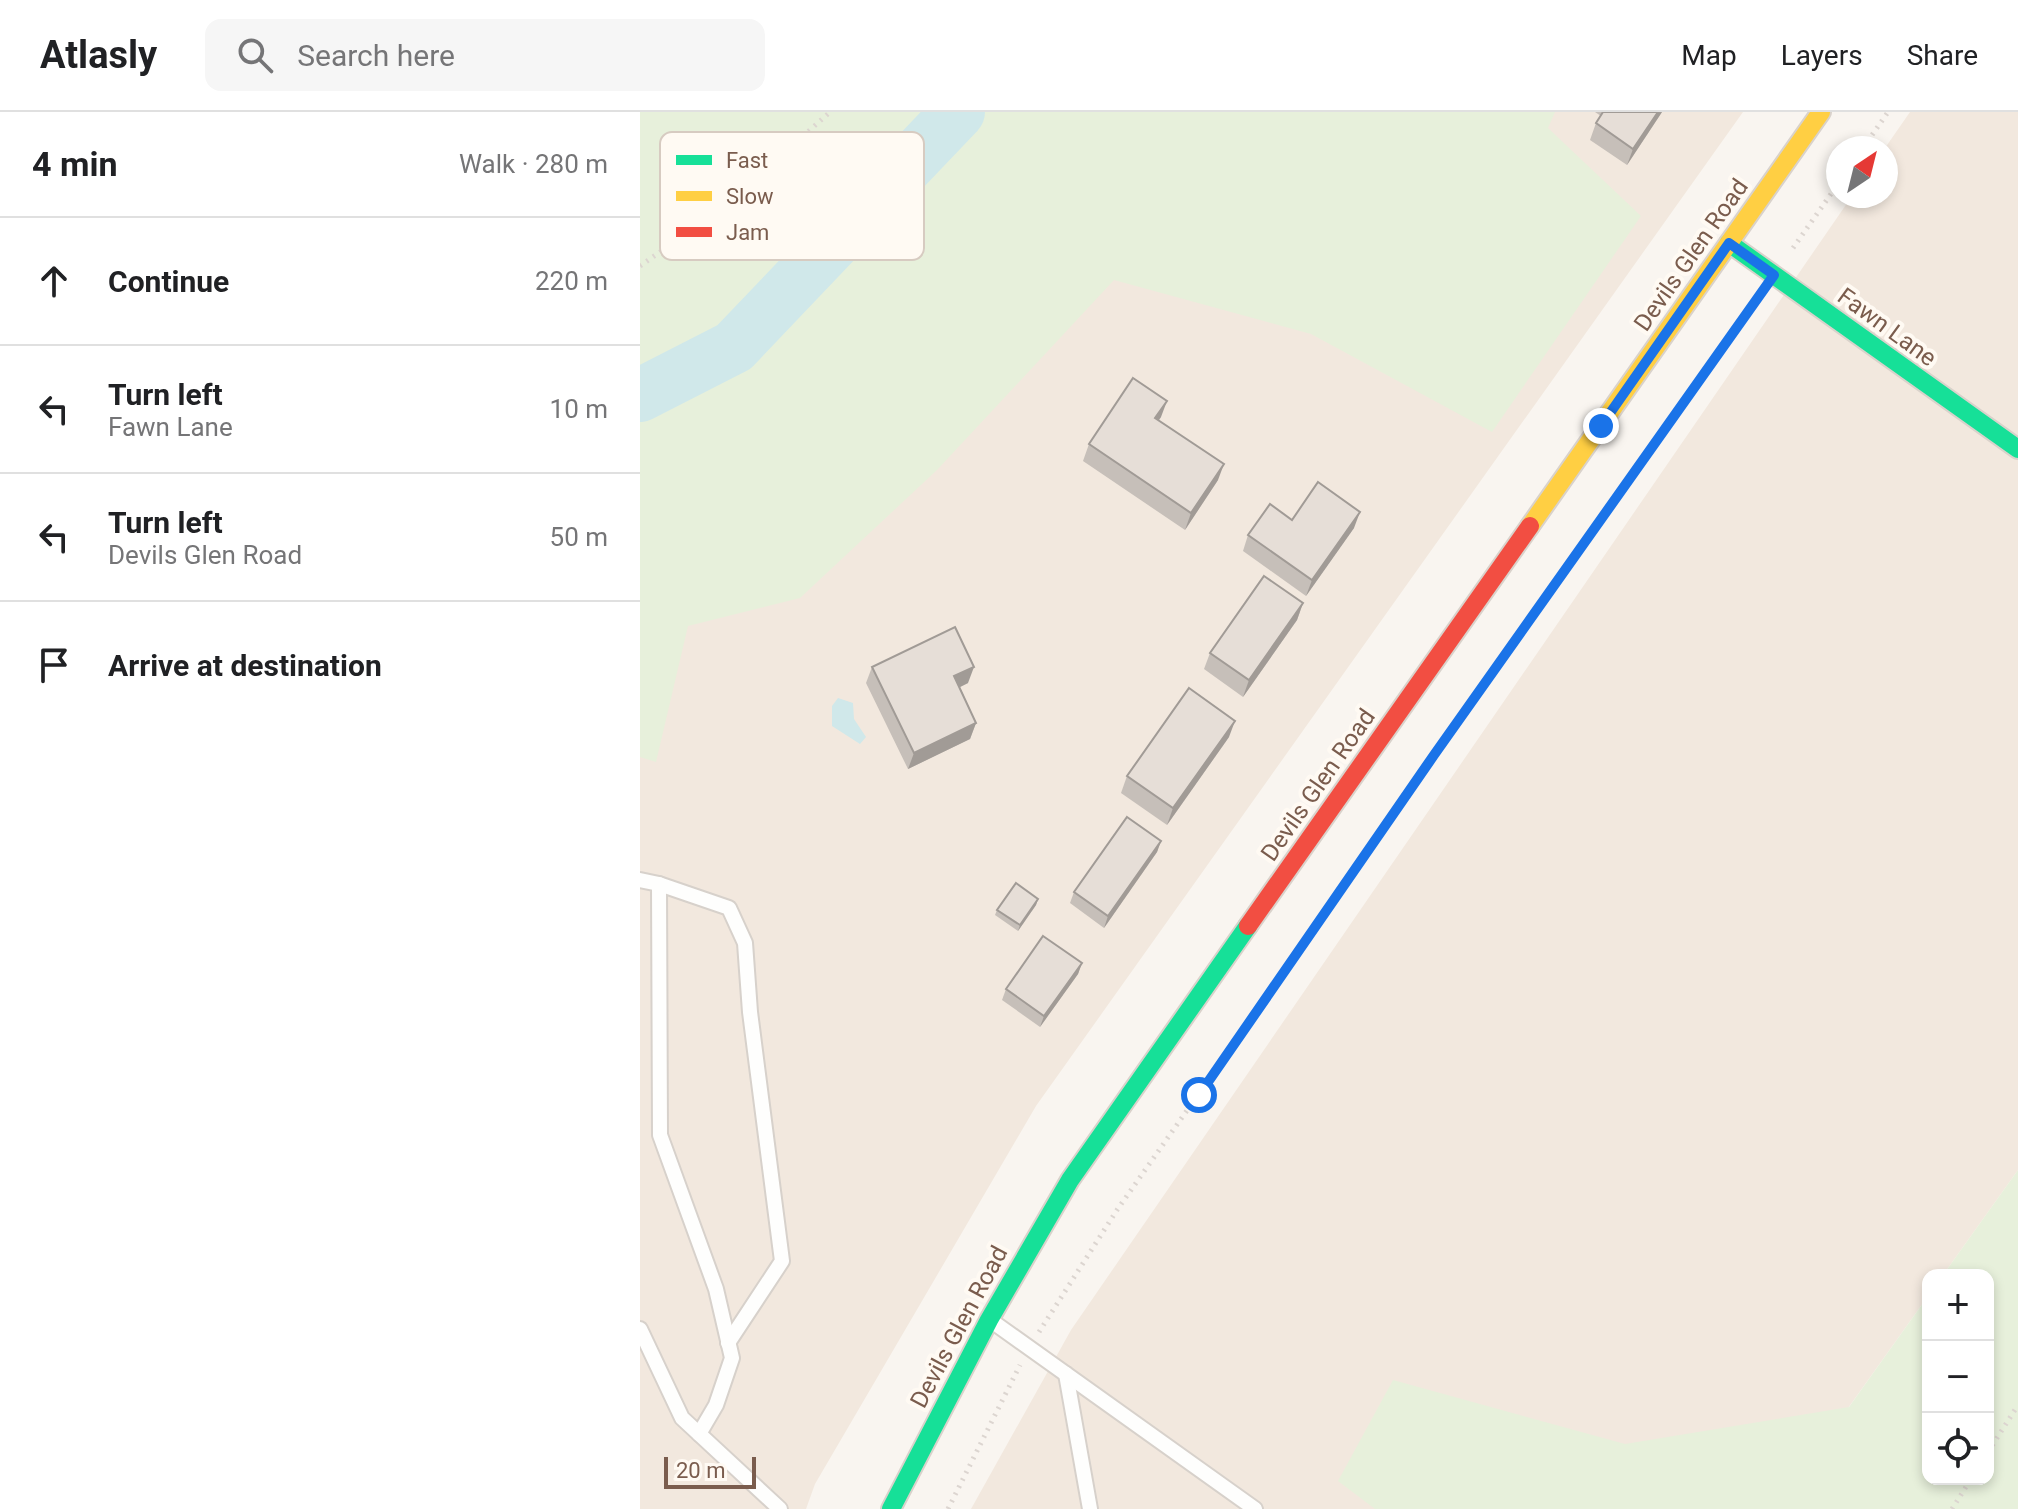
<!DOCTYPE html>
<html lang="en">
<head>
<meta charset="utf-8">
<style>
	:root { --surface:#fff; --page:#f6f6f6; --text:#202124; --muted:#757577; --line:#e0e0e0 }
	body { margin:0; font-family:Roboto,sans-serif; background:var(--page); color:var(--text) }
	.controls { position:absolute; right:24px; bottom:24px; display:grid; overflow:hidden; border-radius:16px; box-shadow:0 4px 12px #0003 }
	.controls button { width:72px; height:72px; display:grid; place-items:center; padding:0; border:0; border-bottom:2px solid var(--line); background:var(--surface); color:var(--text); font:40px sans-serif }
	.compass { position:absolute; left:1186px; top:24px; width:72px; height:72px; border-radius:50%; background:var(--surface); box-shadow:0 4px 12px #0003; rotate:35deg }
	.scale { position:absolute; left:24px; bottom:20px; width:92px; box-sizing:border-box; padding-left:8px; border:4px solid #7a5c4d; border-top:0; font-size:22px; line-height:28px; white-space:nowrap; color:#7a5c4d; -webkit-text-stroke:6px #fffaf3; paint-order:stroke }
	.stop { position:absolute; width:24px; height:24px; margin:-18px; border:6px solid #1a73e8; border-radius:50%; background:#fff }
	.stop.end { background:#1a73e8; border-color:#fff; box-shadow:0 2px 8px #0008 }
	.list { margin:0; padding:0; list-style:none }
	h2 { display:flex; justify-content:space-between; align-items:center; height:104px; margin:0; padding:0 32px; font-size:34px }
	h2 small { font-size:26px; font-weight:400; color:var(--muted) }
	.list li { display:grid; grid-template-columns:52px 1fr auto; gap:24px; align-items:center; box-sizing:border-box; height:128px; padding:0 32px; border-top:2px solid var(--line) }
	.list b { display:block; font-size:30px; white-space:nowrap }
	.list p { margin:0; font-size:26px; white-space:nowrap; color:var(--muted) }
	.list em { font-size:26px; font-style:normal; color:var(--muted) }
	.icon { flex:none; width:44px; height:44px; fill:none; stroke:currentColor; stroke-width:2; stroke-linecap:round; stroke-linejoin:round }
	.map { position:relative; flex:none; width:1378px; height:1397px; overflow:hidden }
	header { display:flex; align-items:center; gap:48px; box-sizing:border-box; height:112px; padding:0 40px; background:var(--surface); border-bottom:2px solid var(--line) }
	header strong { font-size:38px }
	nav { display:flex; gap:44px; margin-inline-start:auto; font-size:28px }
	.search { width:560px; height:72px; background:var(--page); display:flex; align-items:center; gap:20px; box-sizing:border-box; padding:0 28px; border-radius:16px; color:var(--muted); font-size:30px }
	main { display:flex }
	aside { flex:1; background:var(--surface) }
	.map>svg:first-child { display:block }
	.residential { fill:#f2e8de }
	.green { fill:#e7f0db }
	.water { fill:#d0e8ea }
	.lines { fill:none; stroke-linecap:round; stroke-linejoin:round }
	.river { stroke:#d0e8ea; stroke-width:54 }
	.lane-casing { stroke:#d7d1cb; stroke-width:18 }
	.fast-casing { stroke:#d9d2cb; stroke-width:22 }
	.slow-casing { stroke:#d9d2cb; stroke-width:22 }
	.jam-casing { stroke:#d9d2cb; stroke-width:22 }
	.path { stroke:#dcd5d0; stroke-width:5; stroke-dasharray:2 6; stroke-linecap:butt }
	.lane { stroke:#fefefd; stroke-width:14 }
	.fast { stroke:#16e098; stroke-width:18 }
	.slow { stroke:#ffcf43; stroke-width:18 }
	.jam { stroke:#f24e42; stroke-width:18 }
	.wall { fill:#c6bfb9 }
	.shaded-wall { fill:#a19b96 }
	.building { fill:#e6ded7; stroke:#a19b96; stroke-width:2 }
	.route { stroke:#1a73e8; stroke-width:10 }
	.labels { text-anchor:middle; stroke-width:8; stroke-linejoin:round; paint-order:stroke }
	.street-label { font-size:24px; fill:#7a5c4d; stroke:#fffaf3 }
	.key { fill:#fffaf3; stroke:#d7cbc1; stroke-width:2 }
	.key-label { font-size:22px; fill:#7a5c4d }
</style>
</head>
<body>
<header>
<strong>Atlasly</strong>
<div class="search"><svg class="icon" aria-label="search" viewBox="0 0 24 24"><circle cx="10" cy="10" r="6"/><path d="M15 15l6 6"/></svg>Search here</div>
<nav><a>Map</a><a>Layers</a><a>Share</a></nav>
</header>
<main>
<aside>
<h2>4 min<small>Walk · 280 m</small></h2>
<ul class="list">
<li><svg class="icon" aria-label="ahead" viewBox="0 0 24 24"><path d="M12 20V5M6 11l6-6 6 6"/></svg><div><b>Continue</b></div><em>220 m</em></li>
<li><svg class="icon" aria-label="left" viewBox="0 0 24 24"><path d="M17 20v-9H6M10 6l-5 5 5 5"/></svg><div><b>Turn left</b><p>Fawn Lane</p></div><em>10 m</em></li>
<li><svg class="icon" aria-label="left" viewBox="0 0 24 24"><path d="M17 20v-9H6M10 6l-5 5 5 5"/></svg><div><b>Turn left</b><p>Devils Glen Road</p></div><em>50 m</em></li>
<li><svg class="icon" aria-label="arrive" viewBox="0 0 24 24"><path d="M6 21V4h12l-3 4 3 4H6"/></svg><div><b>Arrive at destination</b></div></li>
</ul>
</aside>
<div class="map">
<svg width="1378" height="1397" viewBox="0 0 1378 1397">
	<rect width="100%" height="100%" fill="#f9f5f0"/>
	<g class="residential">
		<path d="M 414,0 L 1103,0 L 396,994 L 175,1372 L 166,1397 L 0,1397 L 0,386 Z"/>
		<path d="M 1270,0 L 1378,0 L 1378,1058 L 1303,1163 L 1288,1163 L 1288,1184 L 1136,1397 L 331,1397 L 431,1218 L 1212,84 L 1246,84 L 1245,36 Z"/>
	</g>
	<g class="green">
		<path d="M 0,0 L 915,0 L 908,16 L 1001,104 L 852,320 L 671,222 L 474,168 L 297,358 L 160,486 L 48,514 L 16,650 L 0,645 Z"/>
		<path d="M 1378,1058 L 1378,1397 L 735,1397 L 698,1369 L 753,1268 L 985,1332 L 1209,1295 L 1288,1184 L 1288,1367 L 1348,1367 L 1348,1163 L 1303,1163 Z"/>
	</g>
	<path class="water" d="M 198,586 L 213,591 L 214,607 L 226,625 L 220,632 L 192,614 L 192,594 Z"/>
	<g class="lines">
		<path class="river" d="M 0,283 L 94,235 L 318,0"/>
		<defs>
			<g id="lane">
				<path d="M 0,768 L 19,772 L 20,1023 L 76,1177 L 92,1246 L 76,1293 L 59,1322"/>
				<path d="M 19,772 L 89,796 L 105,831 L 110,900 L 142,1149 L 88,1231"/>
				<path d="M 353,1210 L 615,1397"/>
				<path d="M 0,1217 L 42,1306 L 140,1397"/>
				<path d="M 426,1262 L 450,1397"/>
			</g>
			<g id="fast">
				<path d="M 1089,131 L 1378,337"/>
				<path d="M 251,1397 L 349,1208 L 430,1068 L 608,814"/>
			</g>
			<path id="slow" d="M 890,414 L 1181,0"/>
			<path id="jam" d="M 608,814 L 890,414"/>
		</defs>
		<use href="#lane" class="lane-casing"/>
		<use href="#fast" class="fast-casing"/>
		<use href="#slow" class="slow-casing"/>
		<use href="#jam" class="jam-casing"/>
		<g class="path">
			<path d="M 1223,36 L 1248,0"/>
			<path d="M 1153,136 L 1198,72"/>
			<path d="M 0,154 L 84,95 L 190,0"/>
			<path d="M 399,1220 L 477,1098 L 1115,190"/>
			<path d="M 1348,1340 L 1378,1293"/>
			<path d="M 308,1397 L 380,1253"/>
			<path d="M 1312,1397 L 1331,1367"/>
		</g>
		<use href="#lane" class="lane"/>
		<use href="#fast" class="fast"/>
		<use href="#slow" class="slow"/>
		<use href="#jam" class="jam"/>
	</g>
	<g class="wall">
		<path d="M 955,0 L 1022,0 L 987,53 L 950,28 L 956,11 L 961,4 Z"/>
		<path d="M 521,305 L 519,308 L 578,368 L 545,418 L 443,349 L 449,332 Z"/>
		<path d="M 652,408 L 714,416 L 666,484 L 603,439 L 608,423 Z"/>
		<path d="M 663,491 L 657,508 L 603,585 L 564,557 L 570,541 Z"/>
		<path d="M 232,555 L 328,571 L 320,575 L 336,611 L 330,627 L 268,657 L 226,571 Z"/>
		<path d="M 589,625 L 527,713 L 481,681 L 487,664 Z"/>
		<path d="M 521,729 L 517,740 L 464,816 L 430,791 L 434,780 Z"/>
		<path d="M 398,787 L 396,793 L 378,819 L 355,803 L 357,798 Z"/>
		<path d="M 442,851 L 438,862 L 400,915 L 362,888 L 366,877 Z"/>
	</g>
	<g class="shaded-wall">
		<path d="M 1018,0 L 1022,0 L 987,53 L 993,37 Z"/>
		<path d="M 527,289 L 521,305 L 509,322 L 515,306 Z"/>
		<path d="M 584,352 L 578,368 L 545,418 L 551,401 Z"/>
		<path d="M 720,400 L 714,416 L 666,484 L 672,468 Z"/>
		<path d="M 663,491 L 657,508 L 603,585 L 609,568 Z"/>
		<path d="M 334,555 L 328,571 L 308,581 L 314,564 Z"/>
		<path d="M 595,609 L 589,625 L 527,713 L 533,696 Z"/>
		<path d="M 336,611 L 330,627 L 268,657 L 274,641 Z"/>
		<path d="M 521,729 L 517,740 L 464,816 L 468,804 Z"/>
		<path d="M 398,787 L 396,793 L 378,819 L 380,813 Z"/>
		<path d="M 442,851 L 438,862 L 400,915 L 404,904 Z"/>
	</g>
	<g class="building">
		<path d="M 963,0 L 1018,0 L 993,37 L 956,11 Z"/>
		<path d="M 493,266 L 527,289 L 515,306 L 584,352 L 551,401 L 449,332 Z"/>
		<path d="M 678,370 L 720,400 L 672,468 L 608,423 L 630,392 L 652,408 Z"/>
		<path d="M 624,464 L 663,491 L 609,568 L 570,541 Z"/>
		<path d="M 315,515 L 334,555 L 314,564 L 336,611 L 274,641 L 232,555 Z"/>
		<path d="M 549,576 L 595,609 L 533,696 L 487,664 Z"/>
		<path d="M 487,705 L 521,729 L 468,804 L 434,780 Z"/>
		<path d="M 376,771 L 398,787 L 380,813 L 357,798 Z"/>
		<path d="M 403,824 L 442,851 L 404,904 L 366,877 Z"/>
	</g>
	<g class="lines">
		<path class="route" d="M 559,983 L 794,643 L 1134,163 L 1089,131 L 961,314"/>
	</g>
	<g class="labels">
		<g class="street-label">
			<text transform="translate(1051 143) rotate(-55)" y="8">Devils Glen Road</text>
			<text transform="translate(1247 215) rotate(36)" y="8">Fawn Lane</text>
			<text transform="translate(678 673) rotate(-55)" y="8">Devils Glen Road</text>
			<text transform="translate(319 1215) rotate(-62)" y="8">Devils Glen Road</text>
		</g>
	</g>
	<rect x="20" y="20" width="264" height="128" rx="12" class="key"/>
	<rect x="36" y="43" width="36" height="10" fill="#16e098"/>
	<rect x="36" y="79" width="36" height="10" fill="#ffcf43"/>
	<rect x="36" y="115" width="36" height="10" fill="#f24e42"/>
	<g class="key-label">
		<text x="86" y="56">Fast</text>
		<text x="86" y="92">Slow</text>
		<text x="86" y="128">Jam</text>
	</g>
</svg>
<div class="controls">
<button>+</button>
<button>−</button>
<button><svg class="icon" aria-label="locate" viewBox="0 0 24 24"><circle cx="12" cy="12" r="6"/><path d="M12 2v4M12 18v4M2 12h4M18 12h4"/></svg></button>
</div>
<svg class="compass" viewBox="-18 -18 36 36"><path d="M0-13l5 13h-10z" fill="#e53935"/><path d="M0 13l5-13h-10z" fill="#757577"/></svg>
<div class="scale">20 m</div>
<div class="stop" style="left:559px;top:983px"></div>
<div class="stop end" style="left:961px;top:314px"></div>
</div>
</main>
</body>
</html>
